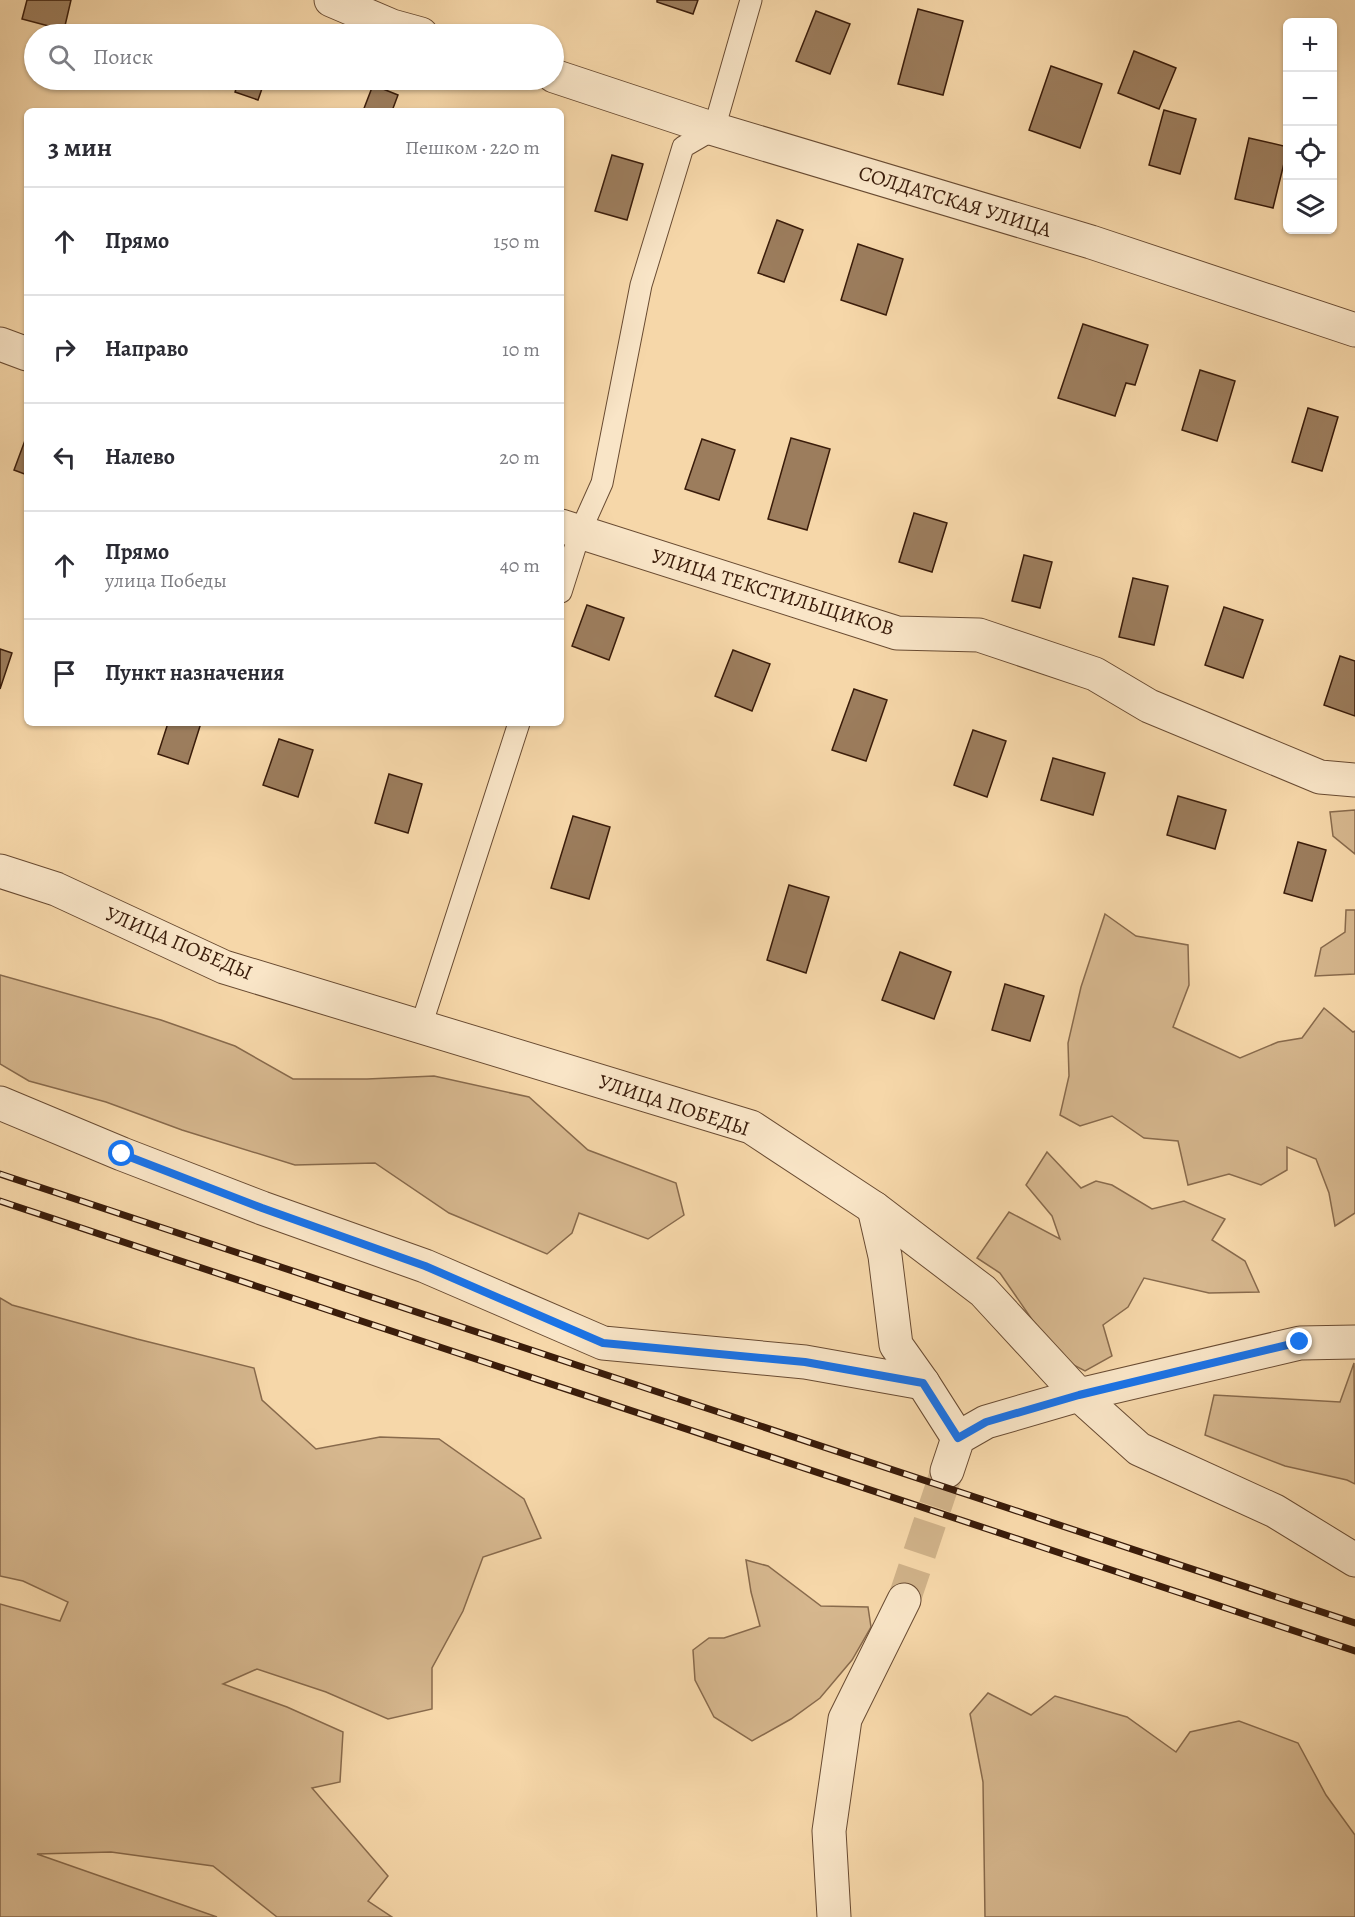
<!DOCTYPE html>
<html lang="ru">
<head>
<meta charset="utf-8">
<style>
	:root { --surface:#fff; --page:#f7f7f7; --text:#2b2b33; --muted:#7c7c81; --line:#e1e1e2 }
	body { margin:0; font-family:Alegreya,serif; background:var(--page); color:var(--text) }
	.controls { position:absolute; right:18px; top:18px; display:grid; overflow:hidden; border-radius:9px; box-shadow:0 2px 4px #0004 }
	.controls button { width:54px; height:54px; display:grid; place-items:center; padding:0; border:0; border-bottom:2px solid var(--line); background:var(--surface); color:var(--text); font:30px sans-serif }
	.stop { position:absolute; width:18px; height:18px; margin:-14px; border:4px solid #1a73e8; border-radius:50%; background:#fff }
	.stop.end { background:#1a73e8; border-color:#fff; box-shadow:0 2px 6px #0008 }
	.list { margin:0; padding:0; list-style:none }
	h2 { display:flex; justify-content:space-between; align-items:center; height:78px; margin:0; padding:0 24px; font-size:26px }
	h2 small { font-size:20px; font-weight:400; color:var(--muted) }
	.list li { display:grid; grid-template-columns:39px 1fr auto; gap:18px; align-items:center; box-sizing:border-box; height:108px; padding:0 24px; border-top:2px solid var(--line) }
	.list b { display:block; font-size:22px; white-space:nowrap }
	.list p { margin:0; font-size:20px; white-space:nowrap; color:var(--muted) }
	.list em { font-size:20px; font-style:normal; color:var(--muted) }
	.icon { flex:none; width:33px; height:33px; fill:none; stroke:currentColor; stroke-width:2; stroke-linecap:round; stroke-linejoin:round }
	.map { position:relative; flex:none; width:1355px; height:1917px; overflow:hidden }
	.search { position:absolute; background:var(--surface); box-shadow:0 2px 4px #0004; left:24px; top:24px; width:540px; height:66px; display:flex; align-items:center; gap:15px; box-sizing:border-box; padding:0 21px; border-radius:33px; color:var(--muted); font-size:22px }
	.panel { position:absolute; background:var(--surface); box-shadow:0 2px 4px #0004; left:24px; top:108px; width:540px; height:618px; border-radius:9px }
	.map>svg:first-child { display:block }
	.green { fill:#d6b78e; stroke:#886a4c; stroke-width:1.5 }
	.building { fill:#9c7d5d; stroke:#3a1c0a; stroke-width:1.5 }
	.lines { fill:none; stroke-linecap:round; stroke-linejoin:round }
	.minor-tunnel { stroke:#d0b289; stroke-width:33; stroke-dasharray:33 16; stroke-linecap:butt }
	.service-casing { stroke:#694b32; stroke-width:23 }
	.minor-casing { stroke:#694b32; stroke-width:35 }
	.service { stroke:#f9e5c7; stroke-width:21 }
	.minor { stroke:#f9e5c7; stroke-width:33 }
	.rail-casing { stroke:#3a1c0a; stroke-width:7 }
	.rail { stroke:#f9e5c7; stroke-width:4.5; stroke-dasharray:14; stroke-linecap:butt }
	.route { stroke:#1a73e8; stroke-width:8 }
	.labels { text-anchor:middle; stroke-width:5; stroke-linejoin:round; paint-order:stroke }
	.street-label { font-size:21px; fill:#3a1c0a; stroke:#f9e5c7 }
</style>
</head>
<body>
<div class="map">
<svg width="1355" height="1917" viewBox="0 0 1355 1917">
	<rect width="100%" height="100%" fill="#f6d7a9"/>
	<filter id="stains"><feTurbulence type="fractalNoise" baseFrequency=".00333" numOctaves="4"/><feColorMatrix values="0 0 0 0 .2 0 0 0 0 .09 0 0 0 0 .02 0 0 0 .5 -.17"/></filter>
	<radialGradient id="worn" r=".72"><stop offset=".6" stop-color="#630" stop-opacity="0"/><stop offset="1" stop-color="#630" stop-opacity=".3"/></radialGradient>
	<g class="green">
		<path d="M 1355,810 L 1355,854 L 1333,836 L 1330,812 Z"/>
		<path d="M 1346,910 L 1355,910 L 1355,974 L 1315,976 L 1321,948 L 1345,932 Z"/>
		<path d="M 1105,914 L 1136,936 L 1188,945 L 1189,985 L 1173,1027 L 1240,1058 L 1278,1042 L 1302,1038 L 1324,1008 L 1353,1032 L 1355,1031 L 1355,1213 L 1335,1226 L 1329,1193 L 1316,1159 L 1287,1147 L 1287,1170 L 1261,1185 L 1229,1174 L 1188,1185 L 1178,1141 L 1144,1138 L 1112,1116 L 1080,1126 L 1060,1115 L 1069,1076 L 1068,1043 L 1081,987 Z"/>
		<path d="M 0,975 L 161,1020 L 235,1046 L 293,1079 L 367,1079 L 434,1076 L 529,1097 L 588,1150 L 676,1183 L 684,1215 L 648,1239 L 579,1213 L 572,1233 L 547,1254 L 449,1213 L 375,1163 L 295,1165 L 182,1130 L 106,1102 L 29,1081 L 0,1064 Z"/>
		<path d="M 1047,1152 L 1081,1188 L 1096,1181 L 1112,1185 L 1152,1209 L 1184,1201 L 1225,1219 L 1212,1240 L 1245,1261 L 1259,1292 L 1209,1293 L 1144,1278 L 1128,1307 L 1103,1325 L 1112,1356 L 1085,1371 L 1064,1360 L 1033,1321 L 1000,1273 L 977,1258 L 1009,1212 L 1060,1239 L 1052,1216 L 1026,1185 Z"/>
		<path d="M 0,1298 L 12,1305 L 137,1339 L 254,1368 L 262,1400 L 316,1449 L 380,1437 L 439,1439 L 524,1499 L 541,1538 L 483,1557 L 463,1611 L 432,1668 L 432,1709 L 388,1719 L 326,1692 L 257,1669 L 223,1684 L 287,1707 L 343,1732 L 340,1782 L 312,1788 L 388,1876 L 368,1901 L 392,1917 L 277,1917 L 213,1866 L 111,1852 L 37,1854 L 217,1917 L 0,1917 L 0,1604 L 60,1621 L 68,1602 L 23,1581 L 0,1576 Z"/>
		<path d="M 1354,1363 L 1355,1484 L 1347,1480 L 1285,1466 L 1205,1435 L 1214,1395 L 1340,1402 Z"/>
		<path d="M 746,1560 L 768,1566 L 821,1606 L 868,1607 L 871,1627 L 852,1660 L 820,1698 L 791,1719 L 752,1741 L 714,1717 L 695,1680 L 693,1650 L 709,1638 L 724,1638 L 760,1626 L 751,1592 Z"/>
		<path d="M 988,1693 L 1031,1715 L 1055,1696 L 1127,1717 L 1176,1752 L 1190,1732 L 1239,1721 L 1298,1743 L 1326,1795 L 1355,1835 L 1355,1917 L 985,1917 L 983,1782 L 970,1714 Z"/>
	</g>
	<g class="building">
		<path d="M 27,0 L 71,0 L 64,30 L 22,19 Z"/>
		<path d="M 657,0 L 698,0 L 693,14 L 657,2 Z"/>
		<path d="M 918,9 L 963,21 L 943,95 L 898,84 Z"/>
		<path d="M 816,11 L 850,24 L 830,74 L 796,61 Z"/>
		<path d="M 1134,51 L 1176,68 L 1159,109 L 1118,93 Z"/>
		<path d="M 1051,66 L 1102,84 L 1080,148 L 1029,130 Z"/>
		<path d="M 239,80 L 265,80 L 258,100 L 235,92 Z"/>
		<path d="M 373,85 L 398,95 L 392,111 L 363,111 Z"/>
		<path d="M 1164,110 L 1196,119 L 1180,174 L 1149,165 Z"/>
		<path d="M 1249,138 L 1288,147 L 1273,208 L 1235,199 Z"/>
		<path d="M 612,155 L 643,164 L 627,220 L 595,211 Z"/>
		<path d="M 777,220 L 803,230 L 784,282 L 758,273 Z"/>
		<path d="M 858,244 L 903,259 L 886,315 L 841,300 Z"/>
		<path d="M 1083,324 L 1148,345 L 1135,385 L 1126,383 L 1115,416 L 1058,398 Z"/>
		<path d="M 1200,370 L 1235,381 L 1217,441 L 1182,430 Z"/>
		<path d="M 1308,408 L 1338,417 L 1322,471 L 1292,462 Z"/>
		<path d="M 27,435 L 27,475 L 14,470 Z"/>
		<path d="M 791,438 L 830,449 L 807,530 L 768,519 Z"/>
		<path d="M 702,439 L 735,450 L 719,500 L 685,489 Z"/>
		<path d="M 914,513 L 947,523 L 932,572 L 899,562 Z"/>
		<path d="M 1024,555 L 1052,562 L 1040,608 L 1012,601 Z"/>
		<path d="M 1133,578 L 1168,586 L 1154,645 L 1119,637 Z"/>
		<path d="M 587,605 L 624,618 L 609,660 L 572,646 Z"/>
		<path d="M 1224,607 L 1263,620 L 1243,678 L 1205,665 Z"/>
		<path d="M 0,649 L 12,653 L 0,689 Z"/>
		<path d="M 733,650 L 770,664 L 752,711 L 715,696 Z"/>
		<path d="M 1340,656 L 1355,661 L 1355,716 L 1324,705 Z"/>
		<path d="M 854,689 L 887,700 L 866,761 L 832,750 Z"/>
		<path d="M 168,723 L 201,723 L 188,764 L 158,754 Z"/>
		<path d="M 973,730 L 1006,741 L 987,797 L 954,785 Z"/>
		<path d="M 279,739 L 313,750 L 298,797 L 263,785 Z"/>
		<path d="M 1053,758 L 1105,773 L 1093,815 L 1041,800 Z"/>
		<path d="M 389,774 L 422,784 L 408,833 L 375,823 Z"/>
		<path d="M 1178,796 L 1226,810 L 1215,849 L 1167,835 Z"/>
		<path d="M 573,816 L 610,827 L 589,899 L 551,888 Z"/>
		<path d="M 1298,842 L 1326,850 L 1312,901 L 1284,893 Z"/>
		<path d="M 789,885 L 829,897 L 806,973 L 767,960 Z"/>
		<path d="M 900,952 L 951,972 L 934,1019 L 882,1000 Z"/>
		<path d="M 1005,984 L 1044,996 L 1030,1041 L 992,1030 Z"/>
	</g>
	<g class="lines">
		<path class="minor-tunnel" d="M 904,1600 L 947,1471"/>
		<defs>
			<g id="service">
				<path d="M 561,592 L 580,532 L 602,483 L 641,285 L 683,147 L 714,129 L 751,0"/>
				<path d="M 421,1026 L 519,723"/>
			</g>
			<g id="minor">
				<path d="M 331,0 L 392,26 L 421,34"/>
				<path d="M 554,76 L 714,129 L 1091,242 L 1355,330"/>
				<path d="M 0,344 L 27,354"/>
				<path d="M 561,526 L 897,633 L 979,635 L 1095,674 L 1149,706 L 1320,777 L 1355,780"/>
				<path d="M 0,871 L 56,889 L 224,967 L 751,1127 L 874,1208 L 983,1291 L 1079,1395 L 1300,1343 L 1355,1342"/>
				<path d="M 0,1103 L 122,1154 L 262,1208 L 425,1266 L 603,1343 L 805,1362 L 923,1383"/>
				<path d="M 874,1208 L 885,1256 L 896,1345 L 923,1383 L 958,1438"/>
				<path d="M 947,1471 L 958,1438 L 986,1422 L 1079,1395 L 1139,1449 L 1275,1511 L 1355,1560"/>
				<path d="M 834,1917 L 829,1831 L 845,1719 L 904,1600"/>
			</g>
		</defs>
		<use href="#service" class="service-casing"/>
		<use href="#minor" class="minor-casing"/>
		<use href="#service" class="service"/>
		<use href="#minor" class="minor"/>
		<defs>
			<g id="rail">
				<path d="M 0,1174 L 1355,1623"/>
				<path d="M 0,1201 L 1355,1651"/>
			</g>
		</defs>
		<use href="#rail" class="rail-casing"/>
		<use href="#rail" class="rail"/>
	</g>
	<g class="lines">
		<path class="route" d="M 122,1154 L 262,1208 L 425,1266 L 603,1343 L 805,1362 L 923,1383 L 958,1438 L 986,1422 L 1079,1395 L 1300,1342"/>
	</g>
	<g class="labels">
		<g class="street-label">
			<text transform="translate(955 201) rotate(17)" y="7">СОЛДАТСКАЯ УЛИЦА</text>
			<text transform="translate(773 592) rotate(17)" y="7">УЛИЦА ТЕКСТИЛЬЩИКОВ</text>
			<text transform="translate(179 943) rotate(23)" y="7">УЛИЦА ПОБЕДЫ</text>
			<text transform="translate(674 1105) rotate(18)" y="7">УЛИЦА ПОБЕДЫ</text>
		</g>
	</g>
	<rect width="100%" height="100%" filter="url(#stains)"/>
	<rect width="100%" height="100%" fill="url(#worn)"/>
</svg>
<div class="controls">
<button>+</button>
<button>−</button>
<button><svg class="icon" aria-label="locate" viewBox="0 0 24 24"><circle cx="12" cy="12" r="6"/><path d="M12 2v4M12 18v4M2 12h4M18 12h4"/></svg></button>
<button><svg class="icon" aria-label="layers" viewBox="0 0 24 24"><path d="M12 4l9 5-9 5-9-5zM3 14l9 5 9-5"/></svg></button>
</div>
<div class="stop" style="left:122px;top:1154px"></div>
<div class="stop end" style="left:1300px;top:1342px"></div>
<div class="search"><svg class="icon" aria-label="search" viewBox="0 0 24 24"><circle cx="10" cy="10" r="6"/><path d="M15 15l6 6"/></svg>Поиск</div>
<section class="panel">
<h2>3 мин<small>Пешком · 220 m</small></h2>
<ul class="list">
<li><svg class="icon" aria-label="ahead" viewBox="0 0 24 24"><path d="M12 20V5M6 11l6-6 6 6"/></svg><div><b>Прямо</b></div><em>150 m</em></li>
<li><svg class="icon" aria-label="right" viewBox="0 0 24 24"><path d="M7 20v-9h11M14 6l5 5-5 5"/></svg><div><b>Направо</b></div><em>10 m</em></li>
<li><svg class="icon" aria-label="left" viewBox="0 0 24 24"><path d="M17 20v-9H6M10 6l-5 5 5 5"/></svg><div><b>Налево</b></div><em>20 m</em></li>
<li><svg class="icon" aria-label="ahead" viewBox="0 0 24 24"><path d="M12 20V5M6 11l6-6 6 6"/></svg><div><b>Прямо</b><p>улица Победы</p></div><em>40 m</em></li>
<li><svg class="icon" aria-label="arrive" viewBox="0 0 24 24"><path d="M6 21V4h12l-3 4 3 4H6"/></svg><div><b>Пункт назначения</b></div></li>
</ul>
</section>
</div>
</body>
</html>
